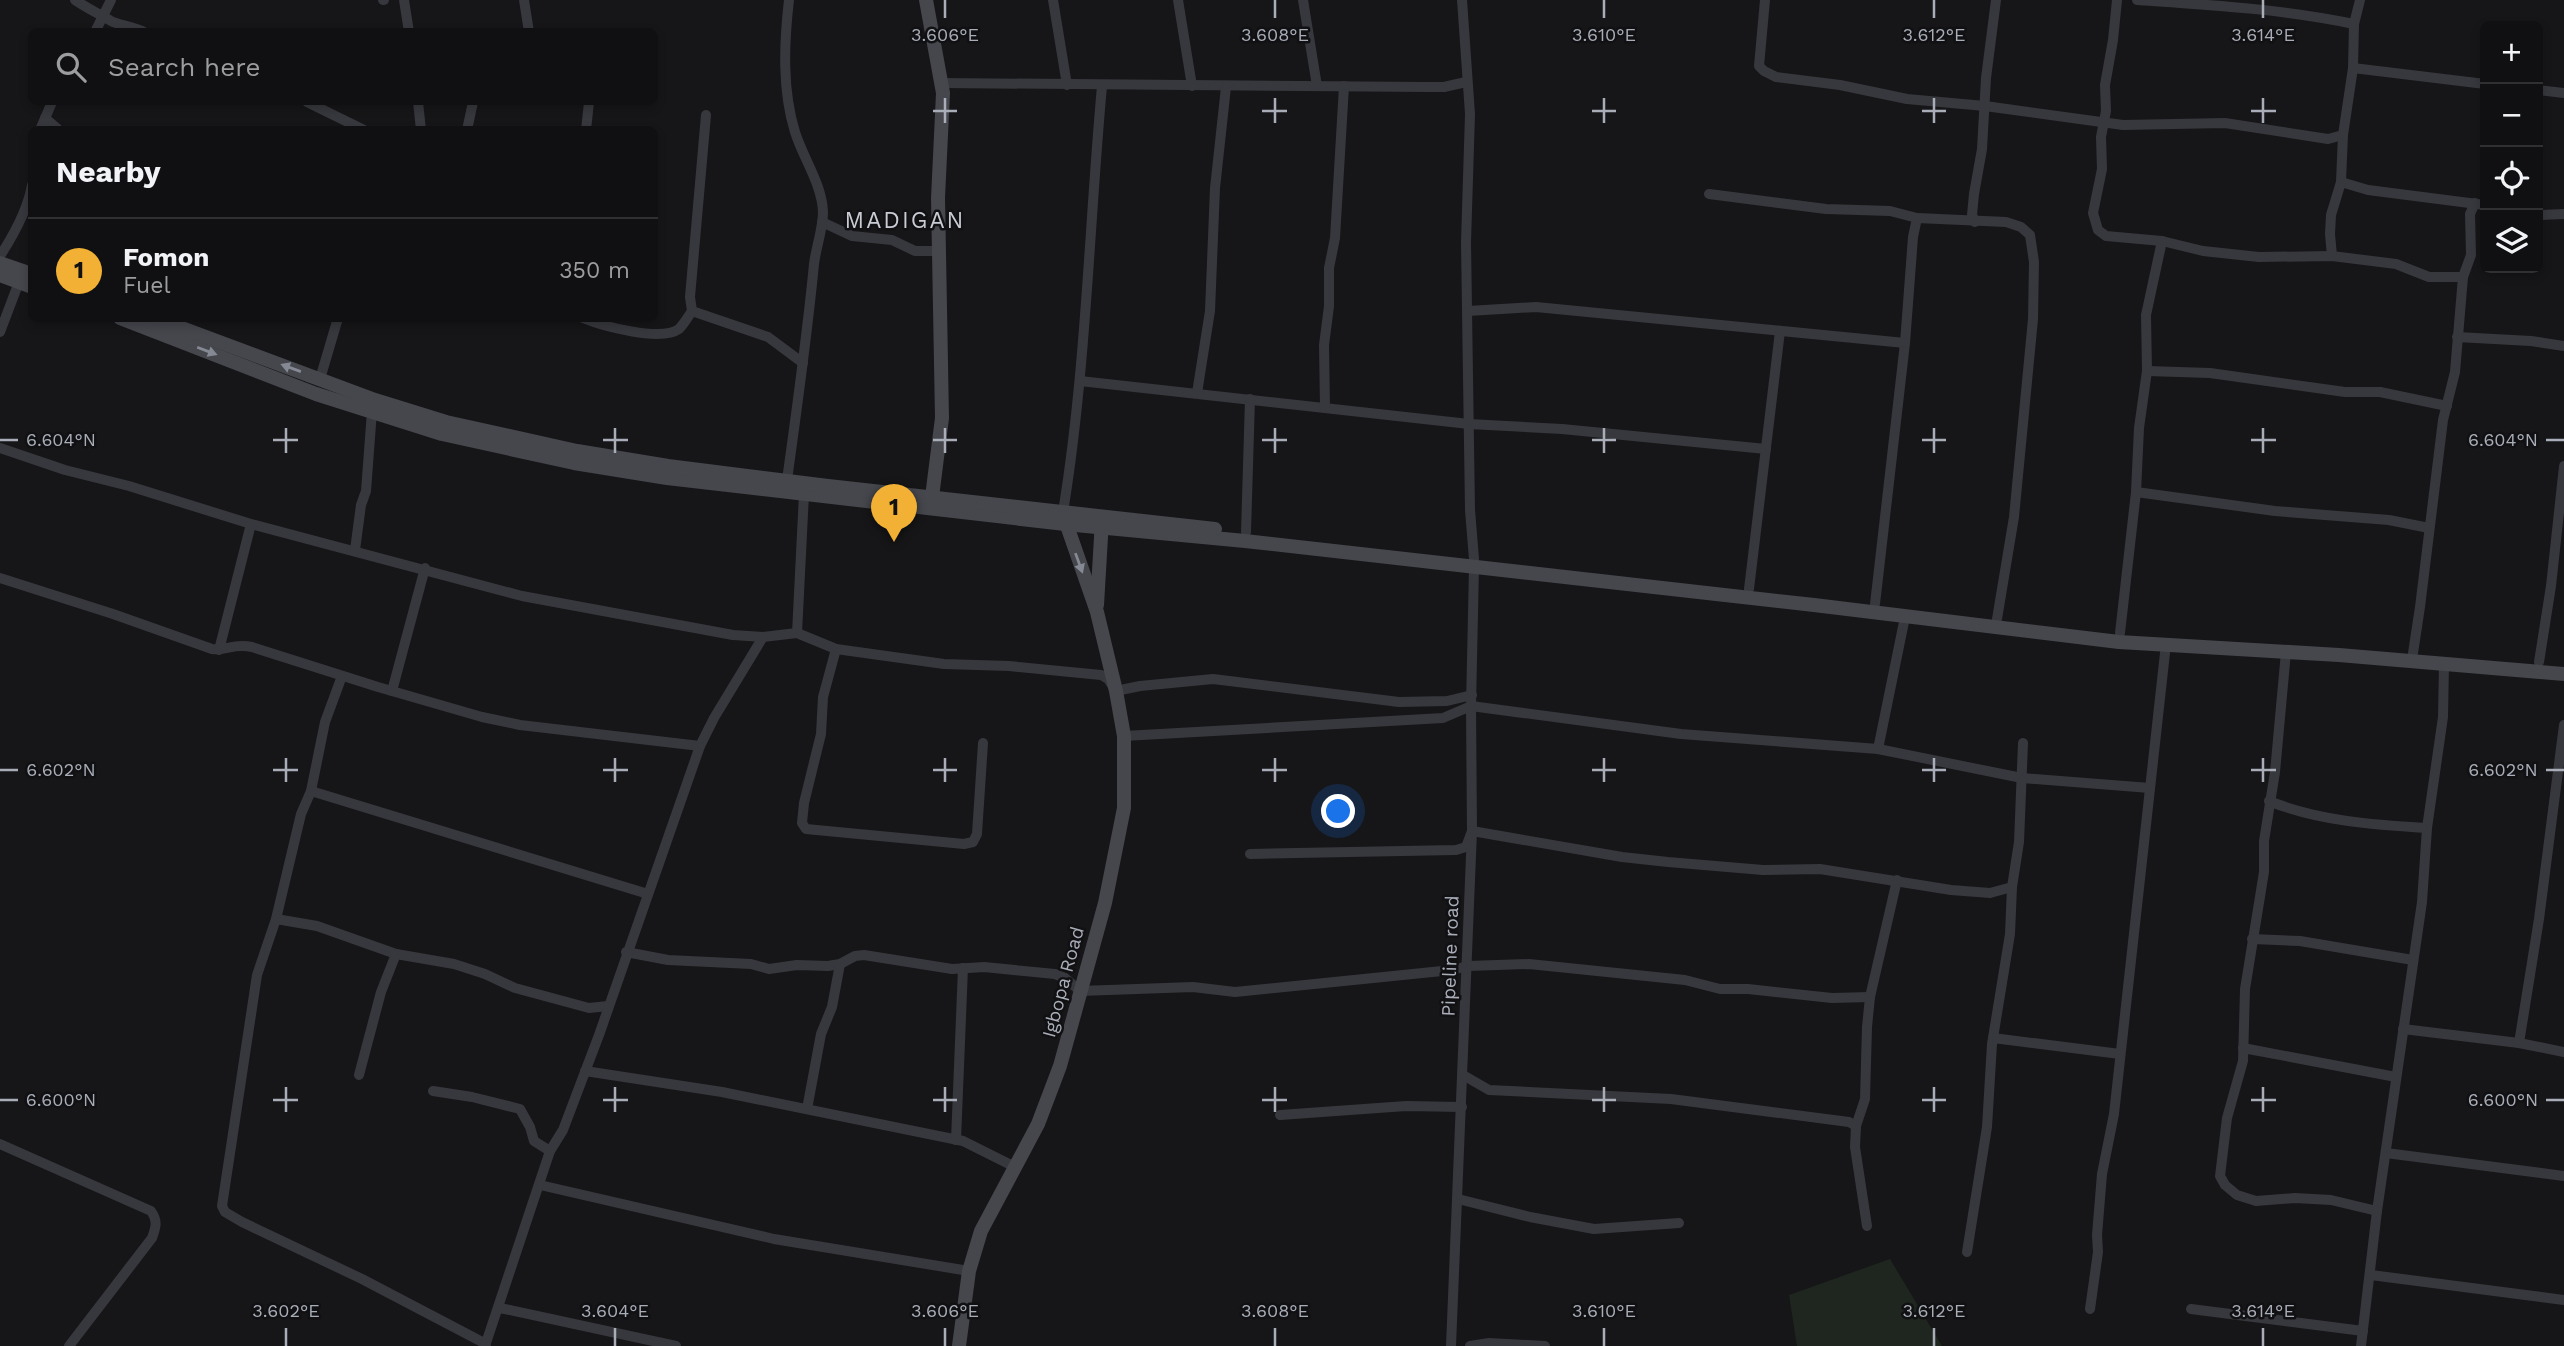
<!DOCTYPE html>
<meta charset="utf-8">
<style>
:root{--surface:#101012;--page:#19191b;--text:#f1f3f6;--muted:#9c9d9f;--line:#303032;--accent:#f2b134}
body{margin:0;font-family:"Work Sans",sans-serif;background:var(--page);color:var(--text)}
.controls{position:absolute;right:21px;top:21px;display:grid;overflow:hidden;border-radius:10px;box-shadow:0 4px 10px #0003}
.controls button{width:63px;height:63px;display:grid;place-items:center;padding:0;border:0;border-bottom:2px solid var(--line);background:var(--surface);color:var(--text);font:35px sans-serif}
.you{position:absolute;left:1339px;top:812px;width:24px;height:24px;margin:-18px;border:5px solid #fff;border-radius:50%;background:#1a73e8;box-shadow:0 0 0 10px #1a73e833}
.badge{display:grid;place-items:center;width:46px;height:46px;border-radius:50%;background:var(--accent);color:#111;font-size:23px;font-weight:700}
.pin{position:absolute;translate:-50% -58px;filter:drop-shadow(0 2px 4px #0008)}
.pin::after{content:'';position:absolute;top:37px;width:24px;height:21px;background:inherit;clip-path:polygon(0 0,100% 0,50% 100%)}
.list{margin:0;padding:0;list-style:none}
h2{display:flex;justify-content:space-between;align-items:center;height:91px;margin:0;padding:0 28px;font-size:30px}
h2 small{font-size:23px;font-weight:400;color:var(--muted)}
.list li{display:grid;grid-template-columns:46px 1fr auto;gap:21px;align-items:center;box-sizing:border-box;height:105px;padding:0 28px;border-top:2px solid var(--line)}
.list b{display:block;font-size:26px;white-space:nowrap}
.list p{margin:0;font-size:23px;white-space:nowrap;color:var(--muted)}
.list em{font-size:23px;font-style:normal;color:var(--muted)}
.icon{flex:none;width:38px;height:38px;fill:none;stroke:currentColor;stroke-width:2;stroke-linecap:round;stroke-linejoin:round}
.map{position:relative;flex:none;width:2564px;height:1346px;overflow:hidden}
.search{position:absolute;background:var(--surface);box-shadow:0 4px 10px #0003;left:28px;top:28px;width:630px;height:77px;display:flex;align-items:center;gap:18px;box-sizing:border-box;padding:0 24px;border-radius:10px;color:var(--muted);font-size:26px}
.panel{position:absolute;background:var(--surface);box-shadow:0 4px 10px #0003;left:28px;top:126px;width:630px;height:196px;border-radius:10px}
.map>svg:first-child{display:block}
.green{fill:#1e261f}
.lines{fill:none;stroke-linecap:round;stroke-linejoin:round}
.street{stroke:#37383d;stroke-width:10}
.secondary{stroke:#45474d;stroke-width:14}
.oneway{fill:#858993}
.ticks{fill:none;stroke:#a8adb8;stroke-width:2.5}
.labels{text-anchor:middle;dominant-baseline:central;stroke-width:5;stroke-linejoin:round;paint-order:stroke}
.street-label{font-size:19px;fill:#a8adb8;stroke:#111113}
.quarter-label{font-size:23px;letter-spacing:2px;fill:#c9ccd4;stroke:#111113}
.ticks-label{font-size:18px;text-anchor:middle;fill:#a8adb8;stroke:#111113;stroke-width:5;stroke-linejoin:round;paint-order:stroke}
</style>
<div class="map">
<svg width="2564" height="1346" viewBox="0 0 2564 1346">
<rect width="100%" height="100%" fill="#161618"/>
<!-- green -->
<polygon class="green" points="1890,1259 1942,1346 1797,1346 1789,1295"/>
<g class="lines">
<!-- street -->
<g class="street">
<path d="M75 0C87 8 99 14 111 21 118 25 135 27 144 32"/>
<polyline points="383,0 384,0"/>
<polyline points="404,0 409,32"/>
<polyline points="524,0 529,32"/>
<polyline points="1053,0 1067,85"/>
<polyline points="1178,0 1192,86"/>
<polyline points="1303,0 1317,86"/>
<polyline points="1462,0 1470,114 1466,242 1470,510 1474,559"/>
<polyline points="1765,0 1759,66 1764,71 1776,77 1840,85 1907,99 1985,106 2123,125 2225,123 2328,139 2343,135"/>
<polyline points="2117,0 2113,40 2105,85 2106,111 2101,137 2102,169 2093,213 2098,230 2106,236 2162,241 2203,251 2259,257 2332,256 2396,264 2429,277 2463,277"/>
<path d="M2137 0C2210 5 2283 9 2354 24"/>
<polyline points="95,32 111,0"/>
<polyline points="2353,68 2485,84"/>
<polyline points="942,83 1426,87 1444,87 1466,82"/>
<polyline points="2538,90 2564,93"/>
<polyline points="307,102 364,130"/>
<polyline points="418,102 421,130"/>
<polyline points="706,115 690,297 692,311 768,337 803,363"/>
<polyline points="45,118 59,130"/>
<polyline points="40,130 52,102"/>
<polyline points="467,130 473,102"/>
<polyline points="586,130 589,102"/>
<polyline points="2341,182 2368,190 2485,205"/>
<polyline points="1709,194 1826,209 1890,211 1917,218 1913,237 1905,343 1875,604"/>
<polyline points="2538,215 2564,214"/>
<polyline points="1917,218 2006,222 2021,227 2030,235 2034,262 2033,319 2014,517 1997,619"/>
<polyline points="822,222 852,236 892,240 915,251 938,251"/>
<polyline points="1975,222 1972,215 1974,194 1982,149 1986,78 1996,0"/>
<path d="M0 256C13 236 28 208 32 185"/>
<polyline points="2332,256 2330,234 2331,215 2341,182 2343,135 2353,68 2354,24 2360,0"/>
<polyline points="1468,311 1536,307 1905,343"/>
<path d="M583 318C602 326 661 342 679 329 684 324 688 317 692 311"/>
<polyline points="0,332 19,282"/>
<polyline points="2457,337 2531,341 2564,346"/>
<polyline points="2147,371 2210,373 2345,392 2380,392 2447,406"/>
<polyline points="320,379 338,318"/>
<polyline points="1080,381 1469,424 1562,429 1766,449"/>
<polyline points="1197,393 1210,311 1215,188 1226,87"/>
<polyline points="1325,408 1324,345 1329,306 1329,268 1335,238 1344,86"/>
<polyline points="0,448 65,470 129,486 251,524 522,596 733,635 763,637 797,633 836,649 944,664 1009,666 1101,675 1108,679 1116,691 1140,686 1213,679 1399,702 1447,701 1472,695"/>
<path d="M787 480C797 408 807 337 814 264 816 247 823 229 823 212 822 184 803 158 795 132 782 90 784 43 789 0"/>
<polyline points="2136,492 2275,511 2389,520 2429,528"/>
<path d="M1063 512C1086 371 1089 228 1102 86"/>
<polyline points="1246,532 1250,399"/>
<polyline points="355,550 361,505 366,491 372,411"/>
<path d="M0 578 113 614 212 649C228 651 232 643 252 647L378 687 482 717 520 725 700 746"/>
<polyline points="1749,589 1780,331"/>
<polyline points="797,633 804,494"/>
<polyline points="2120,633 2136,492 2139,428 2147,371 2146,315 2162,241"/>
<polyline points="836,649 823,697 821,734 804,803 802,823 806,829 964,844 973,842 977,834 983,743"/>
<polyline points="219,650 251,524"/>
<polyline points="2286,652 2275,772 2264,841 2264,872 2245,989 2243,1061 2227,1118 2220,1176 2225,1185 2237,1195 2256,1201 2295,1198 2331,1200 2377,1211"/>
<polyline points="2413,653 2420,607 2443,420 2455,372 2463,277 2471,255 2470,214 2475,203"/>
<polyline points="2539,662 2551,586 2564,466"/>
<polyline points="342,676 325,722 311,791 301,814 276,919 257,975 222,1206 225,1212 242,1222 362,1279 486,1344"/>
<polyline points="392,691 425,568"/>
<polyline points="1124,736 1443,718 1471,706 1681,734 1878,749 2022,778 2150,788"/>
<polyline points="1878,749 1905,617"/>
<polyline points="311,791 648,894"/>
<path d="M2269 801C2318 821 2375 825 2427 828"/>
<polyline points="1250,854 1456,850 1466,847 1472,831 1622,857 1668,862 1763,870 1820,869 1951,890 1990,893 2012,887"/>
<polyline points="276,919 317,926 396,954 454,964 485,974 515,988 589,1008 608,1006"/>
<polyline points="2252,939 2300,941 2413,960"/>
<polyline points="626,952 668,960 751,964 769,969 797,965 828,966 840,964 855,956 864,955 952,969 984,967 1055,974 1065,978 1080,991 1193,987 1235,992 1452,970 1468,966 1529,964 1685,980 1720,989 1748,989 1832,998 1870,997"/>
<polyline points="2403,1029 2519,1043 2564,1052"/>
<polyline points="1993,1038 2120,1054"/>
<polyline points="2519,1043 2539,919 2564,725"/>
<polyline points="2243,1048 2396,1077"/>
<polyline points="585,1071 722,1092 963,1141 1015,1167"/>
<polyline points="359,1075 381,992 396,954"/>
<polyline points="1463,1075 1489,1090 1671,1099 1849,1122 1856,1126"/>
<polyline points="433,1091 472,1097 520,1109 530,1127 534,1141 550,1151"/>
<polyline points="807,1109 821,1034 832,1007 840,964"/>
<polyline points="1280,1115 1406,1106 1462,1107"/>
<polyline points="956,1140 963,968"/>
<path d="M0 1144 151 1211C158 1221 156 1227 152 1238L69 1346"/>
<polyline points="2386,1153 2564,1176"/>
<polyline points="540,1185 774,1239 969,1271"/>
<polyline points="1458,1199 1530,1217 1594,1229 1679,1223"/>
<polyline points="1867,1226 1855,1147 1856,1126 1865,1099 1867,1027 1870,997 1897,880"/>
<polyline points="1967,1252 1987,1127 1992,1044 2010,934 2012,887 2019,842 2023,743"/>
<polyline points="2371,1275 2564,1300"/>
<polyline points="500,1308 676,1346"/>
<polyline points="2090,1309 2098,1252 2097,1235 2102,1174 2114,1114 2166,644"/>
<polyline points="2191,1309 2363,1331"/>
<polyline points="485,1346 550,1151 563,1130 599,1035 700,746 714,718 763,637"/>
<polyline points="1451,1346 1472,831 1471,706 1474,567"/>
<polyline points="1470,1346 1489,1343 1545,1346"/>
<polyline points="2361,1346 2377,1211 2422,902 2427,828 2443,717 2444,664"/>
</g>
<!-- secondary -->
<g class="secondary">
<polyline points="926,0 943,93 938,198 942,418 932,497"/>
<polyline points="0,263 32,274"/>
<polyline points="0,275 32,287"/>
<polyline points="120,318 316,394 442,434 574,463 667,478 1065,524 1245,541 1814,605 2119,642 2339,655 2564,674"/>
<polyline points="155,318 375,400 446,422 577,451 668,466 828,486 1215,529"/>
<polyline points="1097,605 1102,520"/>
<polyline points="959,1346 969,1271 981,1231 1038,1124 1060,1066 1105,903 1124,808 1124,736 1116,691 1097,612 1064,517"/>
</g>
</g>
<!-- one-way arrows -->
<defs><path id="oneway-solid" d="M-6-.8H1V-3.2L6.5 0L1 3.2V.8H-6Z" transform="scale(1.75)"/></defs>
<g class="oneway">
<use href="#oneway-solid" transform="translate(207 351) rotate(21)"/>
<use href="#oneway-solid" transform="translate(291 368) rotate(-160)"/>
<use href="#oneway-solid" transform="translate(1079 563) rotate(70)"/>
</g>
<!-- ticks -->
<path class="ticks" d="M945 0V18M1275 0V18M1604 0V18M1934 0V18M2263 0V18M945 98V123M1275 98V123M1604 98V123M1934 98V123M2263 98V123M933 111H957M1262 111H1287M1592 111H1616M1922 111H1946M2251 111H2276M286 428V453M615 428V453M945 428V453M1275 428V453M1604 428V453M1934 428V453M2263 428V453M0 440H18M273 440H298M603 440H628M933 440H957M1262 440H1287M1592 440H1616M1922 440H1946M2251 440H2276M2546 440H2564M286 758V782M615 758V782M945 758V782M1275 758V782M1604 758V782M1934 758V782M2263 758V782M0 770H18M273 770H298M603 770H628M933 770H957M1262 770H1287M1592 770H1616M1922 770H1946M2251 770H2276M2546 770H2564M286 1087V1112M615 1087V1112M945 1087V1112M1275 1087V1112M1604 1087V1112M1934 1087V1112M2263 1087V1112M0 1100H18M273 1100H298M603 1100H628M933 1100H957M1262 1100H1287M1592 1100H1616M1922 1100H1946M2251 1100H2276M2546 1100H2564M286 1328V1346M615 1328V1346M945 1328V1346M1275 1328V1346M1604 1328V1346M1934 1328V1346M2263 1328V1346"/>
<g class="labels">
<!-- street labels -->
<g class="street-label">
<text transform="translate(1450 956) rotate(-88)">Pipeline road</text>
<text transform="translate(1063 982) rotate(-75)">Igbopa Road</text>
</g>
<!-- quarter labels -->
<g class="quarter-label">
<text x="905" y="220">MADIGAN</text>
</g>
</g>
<g class="ticks-label">
<text x="945" y="41">3.606°E</text>
<text x="1275" y="41">3.608°E</text>
<text x="1604" y="41">3.610°E</text>
<text x="1934" y="41">3.612°E</text>
<text x="2263" y="41">3.614°E</text>
<text x="61" y="446">6.604°N</text>
<text x="2503" y="446">6.604°N</text>
<text x="61" y="776">6.602°N</text>
<text x="2503" y="776">6.602°N</text>
<text x="61" y="1106">6.600°N</text>
<text x="2503" y="1106">6.600°N</text>
<text x="286" y="1317">3.602°E</text>
<text x="615" y="1317">3.604°E</text>
<text x="945" y="1317">3.606°E</text>
<text x="1275" y="1317">3.608°E</text>
<text x="1604" y="1317">3.610°E</text>
<text x="1934" y="1317">3.612°E</text>
<text x="2263" y="1317">3.614°E</text>
</g>
</svg>
<div class="controls">
<button>+</button>
<button>−</button>
<button><svg class="icon" aria-label="locate" viewBox="0 0 24 24"><circle cx="12" cy="12" r="6"/><path d="M12 2v4M12 18v4M2 12h4M18 12h4"/></svg></button>
<button><svg class="icon" aria-label="layers" viewBox="0 0 24 24"><path d="M12 4l9 5-9 5-9-5zM3 14l9 5 9-5"/></svg></button>
</div>
<div class="you"></div>
<div class="pin badge" style="left:894px;top:542px">1</div>
<div class="search"><svg class="icon" aria-label="search" viewBox="0 0 24 24"><circle cx="10" cy="10" r="6"/><path d="M15 15l6 6"/></svg>Search here</div>
<section class="panel">
<h2>Nearby<small></small></h2>
<ul class="list">
<li><span class="badge">1</span><div><b>Fomon</b><p>Fuel</p></div><em>350 m</em></li>
</ul>
</section>
</div>
